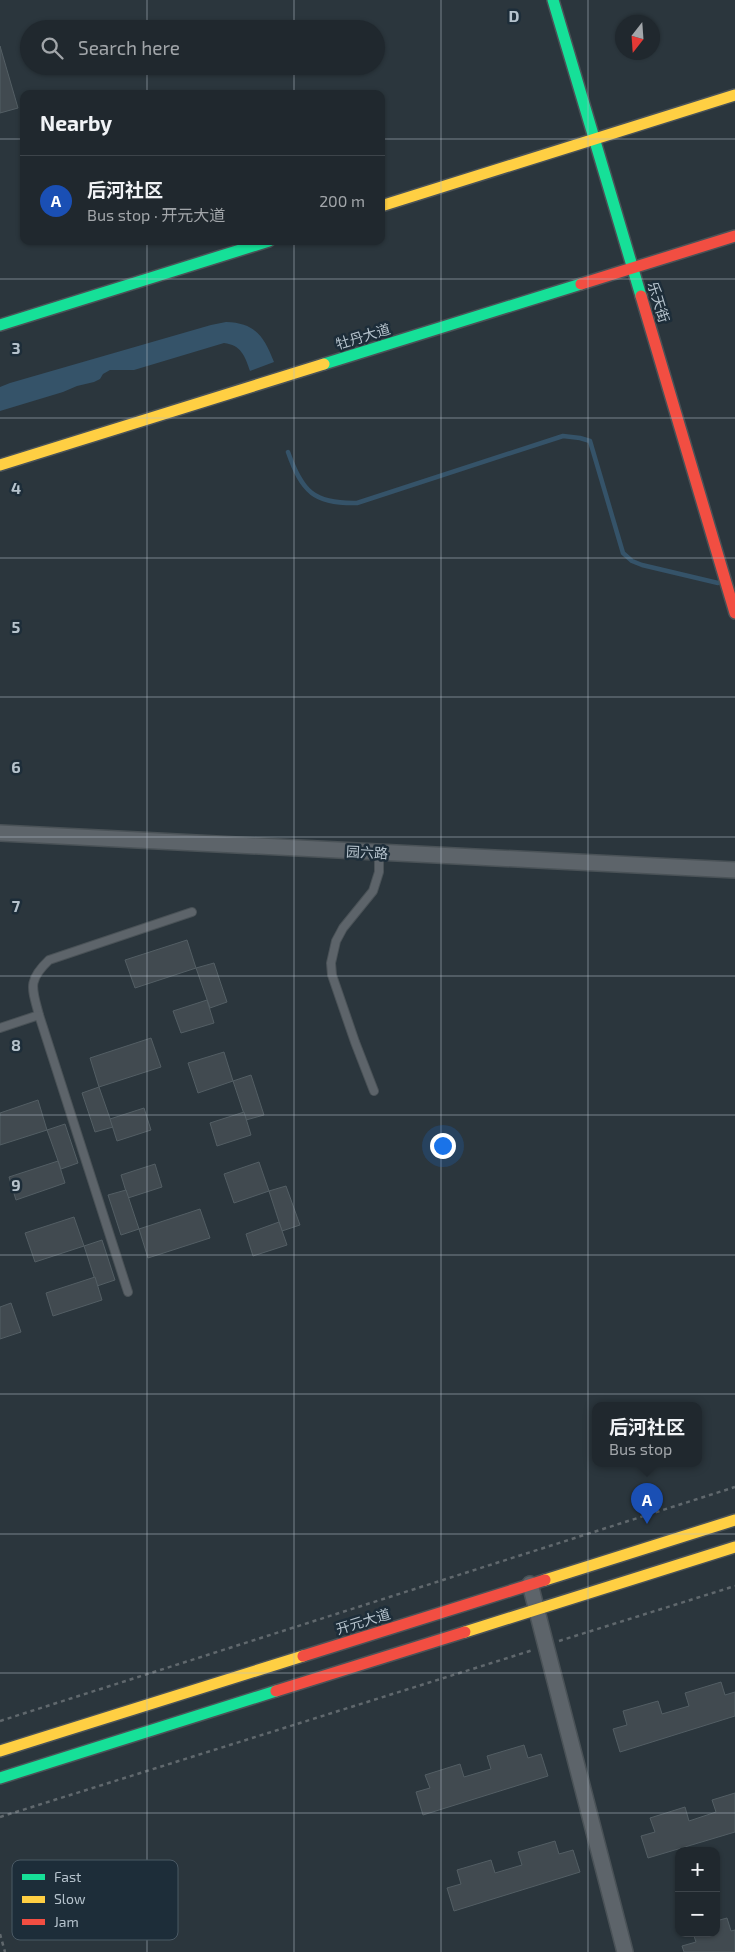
<!DOCTYPE html>
<meta charset="utf-8">
<style>
:root{--surface:#20282e;--page:#2d343a;--text:#f1f3f6;--muted:#a2a6aa;--line:#3d444a;--accent:#8c9099}
body{margin:0;font-family:"Exo 2","Noto Sans SC",sans-serif;background:var(--page);color:var(--text)}
.controls{position:absolute;right:15px;bottom:15px;display:grid;overflow:hidden;border-radius:10px;box-shadow:0 1px 4px #0004}
.controls button{width:45px;height:45px;display:grid;place-items:center;padding:0;border:0;border-bottom:1px solid var(--line);background:var(--surface);color:var(--text);font:25px sans-serif}
.compass{position:absolute;left:615px;top:15px;width:45px;height:45px;border-radius:50%;background:var(--surface);box-shadow:0 1px 4px #0004;rotate:197deg}
.you{position:absolute;left:442px;top:1145px;width:18px;height:18px;margin:-12px;border:4px solid #fff;border-radius:50%;background:#1a73e8;box-shadow:0 0 0 8px #1a73e833}
.badge{display:grid;place-items:center;width:32px;height:32px;border-radius:50%;background:var(--accent);color:#fff;font-size:16px;font-weight:700}
.pin{position:absolute;translate:-50% -41px;filter:drop-shadow(0 1px 2px #0008)}
.pin::after{content:'';position:absolute;top:26px;width:18px;height:15px;background:inherit;clip-path:polygon(0 0,100% 0,50% 100%)}
.popup{position:absolute;left:592px;top:1402px;width:110px;height:65px;box-sizing:border-box;display:grid;place-content:center;border-radius:10px;background:var(--surface);filter:drop-shadow(0 1px 4px #0005);font-size:16px;white-space:nowrap;color:var(--muted)}
.popup b{font-size:19px;color:var(--text)}
.popup::after{content:'';position:absolute;left:50%;top:100%;margin-left:-10px;border:10px solid transparent;border-top-color:var(--surface)}
.list{margin:0;padding:0;list-style:none}
h2{display:flex;justify-content:space-between;align-items:center;height:65px;margin:0;padding:0 20px;font-size:21px}
h2 small{font-size:16px;font-weight:400;color:var(--muted)}
.list li{display:grid;grid-template-columns:32px 1fr auto;gap:15px;align-items:center;box-sizing:border-box;height:90px;padding:0 20px;border-top:1px solid var(--line)}
.list b{display:block;font-size:19px;white-space:nowrap}
.list p{margin:0;font-size:16px;white-space:nowrap;color:var(--muted)}
.list em{font-size:16px;font-style:normal;color:var(--muted)}
.icon{flex:none;width:28px;height:28px;fill:none;stroke:currentColor;stroke-width:2;stroke-linecap:round;stroke-linejoin:round}
.map{position:relative;flex:none;width:735px;height:1952px;overflow:hidden}
.search{position:absolute;background:var(--surface);box-shadow:0 1px 4px #0004;left:20px;top:20px;width:365px;height:55px;display:flex;align-items:center;gap:12px;box-sizing:border-box;padding:0 18px;border-radius:28px;color:var(--muted);font-size:19px}
.panel{position:absolute;background:var(--surface);box-shadow:0 1px 4px #0004;left:20px;top:90px;width:365px;height:155px;border-radius:10px}
.map>svg:first-child{display:block}
.water{fill:#355369}
.lines{fill:none;stroke-linecap:round;stroke-linejoin:round}
.stream{stroke:#355369;stroke-width:4.5}
.building{fill:#414a50;stroke:#535e64}
.lane-casing{stroke:#4a5257;stroke-width:10}
.street-casing{stroke:#4a5257;stroke-width:18}
.fast-casing{stroke:#4a5257;stroke-width:14}
.slow-casing{stroke:#4a5257;stroke-width:14}
.jam-casing{stroke:#4a5257;stroke-width:14}
.path{stroke:#60686d;stroke-width:2.5;stroke-dasharray:4 4;stroke-linecap:butt}
.lane{stroke:#5d646a;stroke-width:8}
.street{stroke:#5d646a;stroke-width:15}
.fast{stroke:#16e098;stroke-width:11}
.slow{stroke:#ffcf43;stroke-width:11}
.jam{stroke:#f24e42;stroke-width:11}
.grid{fill:none;stroke:#b6c3cd;stroke-width:1;stroke-opacity:0.55}
.labels{text-anchor:middle;dominant-baseline:central;stroke-width:5;stroke-linejoin:round;paint-order:stroke}
.street-label{font-size:14px;fill:#b6c3cd;stroke:#1d2d39}
.key{fill:#1d2d39;stroke:#4b5a65;stroke-width:1}
.key-label{font-size:14px;fill:#b6c3cd}
.grid-label{font-size:16px;text-anchor:middle;font-weight:bold;fill:#b6c3cd;stroke:#1d2d39;stroke-width:5;stroke-linejoin:round;paint-order:stroke}
</style>
<div class="map">
<svg width="735" height="1952" viewBox="0 0 735 1952">
<rect width="100%" height="100%" fill="#2b363d"/>
<!-- water -->
<path class="water" d="M226 322C256 323 264 337 274 362L250 371C245 356 241 345 224 343L134 370H110L103 374 100 379 94 382 77 386 63 392 0 411V387L10 383 211 325Z"/>
<g class="lines">
<!-- stream -->
<path class="stream" d="M288 452C302 492 314 504 357 503L563 436 580 438 590 441 623 553 632 561 642 565 718 583"/>
</g>
<!-- building -->
<g class="building">
<polygon points="0,46 18,108 0,113"/>
<polygon points="187,940 196,968 135,988 125,960"/>
<polygon points="214,963 227,1002 210,1008 196,968"/>
<polygon points="207,1000 214,1023 181,1033 173,1011"/>
<polygon points="151,1038 161,1067 99,1087 90,1058"/>
<polygon points="224,1052 233,1081 198,1093 188,1063"/>
<polygon points="251,1075 264,1115 246,1120 233,1081"/>
<polygon points="99,1087 113,1127 95,1132 82,1093"/>
<polygon points="38,1100 47,1130 0,1145 0,1113"/>
<polygon points="144,1108 151,1130 117,1141 110,1119"/>
<polygon points="244,1112 251,1135 217,1146 210,1123"/>
<polygon points="65,1124 78,1163 61,1169 47,1130"/>
<polygon points="58,1161 65,1183 16,1200 9,1177"/>
<polygon points="259,1162 269,1191 234,1203 224,1174"/>
<polygon points="155,1164 162,1187 128,1198 121,1175"/>
<polygon points="286,1186 300,1225 282,1231 269,1191"/>
<polygon points="126,1190 139,1229 121,1235 108,1195"/>
<polygon points="200,1209 210,1238 148,1258 139,1229"/>
<polygon points="74,1217 84,1246 35,1262 25,1233"/>
<polygon points="279,1222 287,1245 253,1256 246,1234"/>
<polygon points="102,1240 115,1280 97,1286 84,1246"/>
<polygon points="95,1277 102,1300 53,1316 46,1293"/>
<polygon points="11,1303 21,1332 0,1339 0,1307"/>
<polygon points="721,1682 725,1695 735,1692 735,1716 620,1752 613,1729 627,1725 623,1711 658,1701 662,1714 689,1706 685,1693"/>
<polygon points="524,1745 528,1758 541,1754 548,1776 423,1815 416,1792 430,1788 425,1775 460,1764 464,1777 491,1769 487,1756"/>
<polygon points="735,1793 735,1832 648,1858 641,1836 655,1832 650,1818 685,1807 689,1821 716,1812 712,1800"/>
<polygon points="555,1841 559,1854 573,1850 580,1872 454,1911 447,1888 461,1884 457,1870 491,1860 495,1873 522,1865 518,1852"/>
<polygon points="727,1918 731,1931 735,1930 735,1952 684,1952 682,1946 696,1942 693,1933 716,1933 716,1921"/>
</g>
<g class="lines">
<defs>
<g id="lane">
<path d="M39 1015C32 988 27 981 49 960L192 912"/>
<polyline points="0,1028 39,1015 128,1292"/>
<polyline points="374,1091 355,1042 332,975 331,963 336,941 343,928 373,891 379,872 379,853"/>
</g>
<g id="street">
<polyline points="0,833 735,870"/>
<polyline points="530,1584 625,1952"/>
</g>
<g id="fast">
<polyline points="553,0 641,296"/>
<polyline points="0,325 269,241"/>
<polyline points="324,364 581,284"/>
<polyline points="0,1778 276,1691"/>
</g>
<g id="slow">
<polyline points="381,206 735,95"/>
<polyline points="0,465 324,364"/>
<polyline points="545,1580 735,1520"/>
<polyline points="465,1632 735,1547"/>
<polyline points="0,1751 303,1656"/>
</g>
<g id="jam">
<polyline points="581,284 735,236"/>
<polyline points="641,296 735,613"/>
<polyline points="303,1656 545,1580"/>
<polyline points="276,1691 465,1632"/>
</g>
</defs>
<!-- lane casing -->
<use href="#lane" class="lane-casing"/>
<!-- street casing -->
<use href="#street" class="street-casing"/>
<!-- fast casing -->
<use href="#fast" class="fast-casing"/>
<!-- slow casing -->
<use href="#slow" class="slow-casing"/>
<!-- jam casing -->
<use href="#jam" class="jam-casing"/>
<!-- path -->
<g class="path">
<polyline points="559,1641 735,1586"/>
<polyline points="0,1721 735,1487"/>
<polyline points="0,1817 533,1650"/>
<polyline points="0,1934 5,1952"/>
</g>
<!-- lane -->
<use href="#lane" class="lane"/>
<!-- street -->
<use href="#street" class="street"/>
<!-- fast -->
<use href="#fast" class="fast"/>
<!-- slow -->
<use href="#slow" class="slow"/>
<!-- jam -->
<use href="#jam" class="jam"/>
</g>
<!-- grid -->
<path class="grid" d="M147 0V29M294 0V29M441 0V1952M588 0V1952M147 66V94M294 66V94M0 139H24M381 139H735M147 241V1952M294 241V1952M0 279H735M0 418H735M0 558H735M0 697H735M0 837H735M0 976H735M0 1115H735M0 1255H735M0 1394H735M0 1534H735M0 1673H735M0 1813H735"/>
<g class="labels">
<!-- street labels -->
<g class="street-label">
<text transform="translate(659 302) rotate(73)">乐天街</text>
<text transform="translate(363 336) rotate(-17)">牡丹大道</text>
<text transform="translate(367 852) rotate(3)">园六路</text>
<text transform="translate(363 1621) rotate(-17)">开元大道</text>
</g>
</g>
<!-- legend -->
<rect x="12" y="1860" width="166" height="80" rx="8" class="key"/>
<rect x="22" y="1874" width="23" height="6" fill="#16e098"/>
<rect x="22" y="1896" width="23" height="7" fill="#ffcf43"/>
<rect x="22" y="1919" width="23" height="6" fill="#f24e42"/>
<g class="key-label">
<text x="54" y="1882">Fast</text>
<text x="54" y="1904">Slow</text>
<text x="54" y="1927">Jam</text>
</g>
<g class="grid-label">
<text x="514" y="22">D</text>
<text x="16" y="354">3</text>
<text x="16" y="494">4</text>
<text x="16" y="633">5</text>
<text x="16" y="773">6</text>
<text x="16" y="912">7</text>
<text x="16" y="1051">8</text>
<text x="16" y="1191">9</text>
</g>
</svg>
<div class="controls">
<button>+</button>
<button>−</button>
</div>
<svg class="compass" viewBox="-18 -18 36 36"><path d="M0-13l5 13h-10z" fill="#e53935"/><path d="M0 13l5-13h-10z" fill="#a2a6aa"/></svg>
<div class="you"></div>
<div class="pin badge" style="left:647px;top:1524px;background:#1a4fb4">A</div>
<div class="popup"><b>后河社区</b>Bus stop</div>
<div class="search"><svg class="icon" aria-label="search" viewBox="0 0 24 24"><circle cx="10" cy="10" r="6"/><path d="M15 15l6 6"/></svg>Search here</div>
<section class="panel">
<h2>Nearby<small></small></h2>
<ul class="list">
<li><span class="badge" style="background:#1a4fb4">A</span><div><b>后河社区</b><p>Bus stop · 开元大道</p></div><em>200 m</em></li>
</ul>
</section>
</div>
